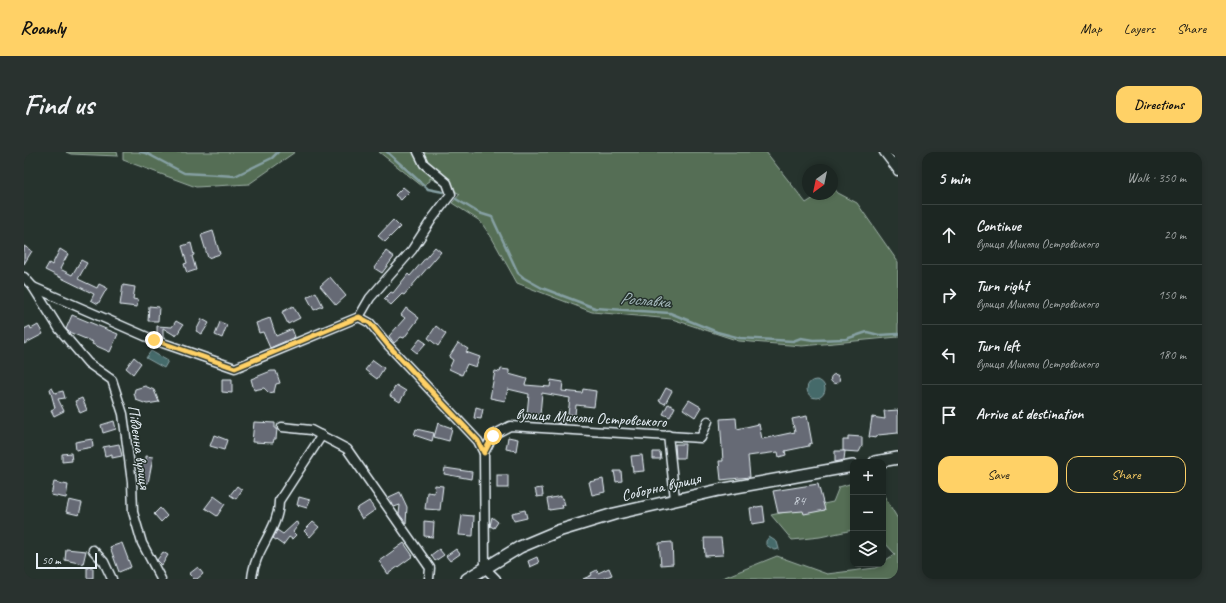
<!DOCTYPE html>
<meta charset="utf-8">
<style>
:root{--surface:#1c2622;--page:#29322f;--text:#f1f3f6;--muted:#a0a5a5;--line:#3a4340;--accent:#ffd166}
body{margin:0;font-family:Caveat,sans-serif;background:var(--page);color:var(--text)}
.controls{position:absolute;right:12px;bottom:12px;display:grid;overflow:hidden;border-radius:8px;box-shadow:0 2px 6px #0003}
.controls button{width:36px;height:36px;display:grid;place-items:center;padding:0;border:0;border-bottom:1px solid var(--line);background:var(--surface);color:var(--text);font:20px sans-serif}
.compass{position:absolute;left:778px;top:12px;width:36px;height:36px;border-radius:50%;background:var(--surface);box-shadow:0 2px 6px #0003;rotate:213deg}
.scale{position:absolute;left:12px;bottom:10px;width:61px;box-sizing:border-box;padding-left:4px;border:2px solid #e8f1f8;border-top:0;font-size:11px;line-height:14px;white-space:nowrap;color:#e8f1f8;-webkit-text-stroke:3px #26332d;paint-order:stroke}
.stop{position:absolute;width:12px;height:12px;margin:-9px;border:3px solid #ffd166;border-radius:50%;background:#fff}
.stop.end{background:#ffd166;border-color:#fff;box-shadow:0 1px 4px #0008}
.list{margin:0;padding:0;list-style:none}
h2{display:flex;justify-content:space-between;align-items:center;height:52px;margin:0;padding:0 16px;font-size:17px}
h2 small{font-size:13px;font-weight:400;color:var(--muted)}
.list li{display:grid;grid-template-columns:26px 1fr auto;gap:12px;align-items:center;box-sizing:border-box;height:60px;padding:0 16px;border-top:1px solid var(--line)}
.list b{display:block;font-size:15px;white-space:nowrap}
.list p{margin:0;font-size:13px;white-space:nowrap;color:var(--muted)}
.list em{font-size:13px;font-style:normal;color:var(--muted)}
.actions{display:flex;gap:8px;padding:12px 16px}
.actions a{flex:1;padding:9px 0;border:1px solid var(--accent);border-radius:12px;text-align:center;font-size:14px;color:var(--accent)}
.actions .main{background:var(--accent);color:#111}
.icon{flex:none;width:22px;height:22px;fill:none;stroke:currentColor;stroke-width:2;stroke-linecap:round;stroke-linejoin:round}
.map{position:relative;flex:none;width:874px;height:427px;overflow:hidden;border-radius:12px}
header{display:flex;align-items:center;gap:24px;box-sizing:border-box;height:56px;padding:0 20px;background:var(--accent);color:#111}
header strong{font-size:19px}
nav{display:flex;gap:22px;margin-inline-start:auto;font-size:14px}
.intro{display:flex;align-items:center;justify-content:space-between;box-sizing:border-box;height:96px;padding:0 24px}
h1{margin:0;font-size:28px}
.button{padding:10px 18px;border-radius:12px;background:var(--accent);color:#111;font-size:14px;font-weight:700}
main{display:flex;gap:24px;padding:0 24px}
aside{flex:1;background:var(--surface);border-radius:12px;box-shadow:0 2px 6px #0003}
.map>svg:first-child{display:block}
.green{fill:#546e55;stroke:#9eb0a6}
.water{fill:#456a6a;stroke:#86a0a3}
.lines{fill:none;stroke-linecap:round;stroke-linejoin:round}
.stream{stroke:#86a0a3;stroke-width:2.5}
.building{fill:#666a74;stroke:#e8f1f8}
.street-casing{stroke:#e8f1f8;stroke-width:11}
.secondary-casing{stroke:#e8f1f8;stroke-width:14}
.street{stroke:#26332d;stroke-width:8}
.secondary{stroke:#26332d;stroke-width:11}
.route{stroke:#ffd166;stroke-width:5}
.labels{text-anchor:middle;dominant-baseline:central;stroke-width:3;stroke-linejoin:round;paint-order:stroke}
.number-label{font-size:14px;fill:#c8cfd7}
.street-label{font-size:16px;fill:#e8f1f8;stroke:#26332d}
.water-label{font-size:17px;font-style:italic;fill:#a7bbbf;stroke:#26332d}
</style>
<header>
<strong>Roamly</strong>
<nav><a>Map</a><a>Layers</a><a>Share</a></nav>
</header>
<div class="intro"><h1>Find us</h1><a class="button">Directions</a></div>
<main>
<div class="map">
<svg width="874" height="427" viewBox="0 0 874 427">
<rect width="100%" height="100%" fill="#26332d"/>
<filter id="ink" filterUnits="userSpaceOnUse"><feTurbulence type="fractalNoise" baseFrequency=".025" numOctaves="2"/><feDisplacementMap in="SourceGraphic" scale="8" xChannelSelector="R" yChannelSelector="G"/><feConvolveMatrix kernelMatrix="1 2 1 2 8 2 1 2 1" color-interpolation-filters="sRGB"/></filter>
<g filter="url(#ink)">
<!-- green -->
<g class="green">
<polygon points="42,0 93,0 94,4 47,2"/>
<polygon points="99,0 271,0 225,32 172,35 99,8"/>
<polygon points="355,0 742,0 782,51 796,42 808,42 808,34 814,41 833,51 874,110 874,185 778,194 715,189 648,167 568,160 493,131 468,86 456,69 428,51 436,42 406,26 406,29 398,34"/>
<polygon points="829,331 829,378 796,385 768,388 747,363 809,350 815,335"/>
<polygon points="859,342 874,367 874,427 696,427 753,404 803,422 851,416 859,412 859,410 871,402 859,389"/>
</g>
<!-- water -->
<g class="water">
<polygon points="127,199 144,209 140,216 122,206"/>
<circle cx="792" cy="237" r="9"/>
<polygon points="745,385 753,390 755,397 750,398 742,393 742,389"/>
</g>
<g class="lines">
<!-- stream -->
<g class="stream">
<polyline points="116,0 122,1 160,21 211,24 248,6 254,0"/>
<polyline points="363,0 404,37 419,40"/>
<polyline points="432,47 455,61 468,65 494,121 500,126 518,136 571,156 646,161 693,180 716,186 769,189 777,186 789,188 822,187 843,180 855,183 874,182"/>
</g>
</g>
<!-- building -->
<g class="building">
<polygon points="379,35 385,40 377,48 371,43"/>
<polygon points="369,68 376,75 361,90 354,84"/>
<polygon points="189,79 196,102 184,106 177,83"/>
<polygon points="167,91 170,103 168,104 172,118 163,121 160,112 163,111 158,94"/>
<polygon points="0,94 8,99 0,112"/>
<polygon points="411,95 417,100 380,143 378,142 367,153 360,147 367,140 369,141 384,122 386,124"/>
<polygon points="36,97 44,102 36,117 48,123 57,108 63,111 54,127 73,136 75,132 83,136 74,152 67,148 70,142 21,118 25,111 28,113"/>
<polygon points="362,99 370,105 358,121 350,116"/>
<polygon points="306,125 322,144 312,153 296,134"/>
<polygon points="99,133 111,135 109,147 114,148 113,155 96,153"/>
<polygon points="292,140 299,154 290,158 283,145"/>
<polygon points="125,154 135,155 134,169 124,169"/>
<polygon points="269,154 276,166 264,172 258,160"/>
<polygon points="382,156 395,166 380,186 377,185 370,191 365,184 381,166 377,163"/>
<polygon points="48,163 94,182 86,200 68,192 69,190 45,180 42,177"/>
<polygon points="246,166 252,184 268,177 271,185 246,196 239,180 235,181 232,171"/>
<polygon points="178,167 185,171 178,182 172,179"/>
<polygon points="152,169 159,173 152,184 139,176 139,185 133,183 133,174 148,175"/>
<polygon points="196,170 203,173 198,186 191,183"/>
<polygon points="14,173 19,182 0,192 0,177 6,174 7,177"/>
<polygon points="412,174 422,182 414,194 404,186"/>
<polygon points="396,187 402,191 393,201 388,197"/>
<polygon points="434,191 444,197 442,200 456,205 452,215 443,212 438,223 425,217 429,208 425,205"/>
<polygon points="110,205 117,211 109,222 102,216"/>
<polygon points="349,208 360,216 353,227 341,218"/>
<polygon points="477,217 485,218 485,222 503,227 501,233 526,235 527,228 539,230 538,239 558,241 559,237 572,239 570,255 552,253 551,263 544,262 546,246 518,241 516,263 503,262 505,242 484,237 481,249 466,246 471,219 476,220"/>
<polygon points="247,219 252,219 256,231 252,232 250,240 245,241 240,236 230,238 227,227"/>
<circle cx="811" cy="227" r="4.5"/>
<polygon points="198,227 208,227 208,241 198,240"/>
<polygon points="372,233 382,239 376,250 366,244"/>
<polygon points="121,234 130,238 135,250 123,252 112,248 110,241 111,237"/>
<polygon points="28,236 31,241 39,239 41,246 34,247 40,259 30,264 27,258 31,256 26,237"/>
<polygon points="642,236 648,239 641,252 635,249"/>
<polygon points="58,246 63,258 56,261 51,249"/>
<polygon points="665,248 677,255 671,265 659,257"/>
<polygon points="644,252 651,255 646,265 639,262"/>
<polygon points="452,255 459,257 457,267 450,266"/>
<polygon points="874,258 874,281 854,283 852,286 845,285 848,265 861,267 860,259"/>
<polygon points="535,260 542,261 540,272 533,271"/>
<polygon points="783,264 788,291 785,292 785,294 761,299 762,303 755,305 754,300 724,304 726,325 697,328 695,309 699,309 696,267 712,266 713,277 735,272 738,287 771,280 768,267"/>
<polygon points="90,269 92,277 79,281 77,273"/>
<polygon points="230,270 251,271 251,277 253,277 252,287 250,287 249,291 228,290"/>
<polygon points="414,271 428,276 425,289 410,285"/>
<polygon points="392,277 410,281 408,289 390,283"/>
<polygon points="190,283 203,288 200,298 186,294"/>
<polygon points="824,284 838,285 838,294 835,300 819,299 819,288 824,288"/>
<polygon points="484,285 494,287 492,299 482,297"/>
<polygon points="68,287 69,295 52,298 51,290"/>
<polygon points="95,292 98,304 88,306 88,302 81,304 79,295"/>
<polygon points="651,292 661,292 660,306 652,306"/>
<polygon points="811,299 821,299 820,308 811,310"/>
<polygon points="629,300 636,300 637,307 629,307"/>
<polygon points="47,301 48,309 38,310 38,302"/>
<polygon points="618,303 620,319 609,320 607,304"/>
<polygon points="122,304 129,305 124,331 117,330 119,318 116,318 117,309 122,310"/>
<polygon points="421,316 448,320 447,327 420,322"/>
<polygon points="590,319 597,319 598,329 592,330"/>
<rect x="473" y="323" width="11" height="13"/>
<polygon points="579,327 581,340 568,343 565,330"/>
<polygon points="30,330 44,333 42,346 27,343"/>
<polygon points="794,332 801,358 780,362 779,359 754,361 749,339"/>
<polygon points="411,333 419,334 416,358 401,357 403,340 410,341"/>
<polygon points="213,334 218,338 212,347 206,343"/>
<polygon points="518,336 519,344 513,345 511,337"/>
<polygon points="376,340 383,355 382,371 375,362 376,353 370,355 365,345"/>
<polygon points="190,344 201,352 193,364 181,356"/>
<polygon points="537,344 537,346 539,346 541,353 538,353 539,356 525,358 523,347"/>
<polygon points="275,345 286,348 283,356 273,353"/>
<polygon points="45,348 58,351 55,363 42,360"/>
<polygon points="345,349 351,358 338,367 332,357"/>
<polygon points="739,354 741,370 728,372 726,356"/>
<polygon points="136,356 143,364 137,370 130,362"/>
<polygon points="501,358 503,366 490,369 488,361"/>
<polygon points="438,363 450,364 449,384 435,383"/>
<polygon points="468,365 474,370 470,376 466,374"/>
<polygon points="400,369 410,370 409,385 400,384"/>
<polygon points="272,370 275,372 269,380 272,383 268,387 265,385 259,393 249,386 253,378 259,382"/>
<polygon points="289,370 295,375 286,385 280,379"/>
<polygon points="680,386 697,386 699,403 681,404"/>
<polygon points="648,390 649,412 637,413 635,391"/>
<polygon points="98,391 107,415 95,420 86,395"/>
<polygon points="380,391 389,404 364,422 355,409"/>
<polygon points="42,397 62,399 59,412 41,408"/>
<polygon points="415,397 420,403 411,409 407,403"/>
<polygon points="432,397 436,402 426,409 422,404"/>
<polygon points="139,400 144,403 138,413 133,408"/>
<polygon points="513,405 515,411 506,415 504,409"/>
<polygon points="63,415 69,416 69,426 63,426"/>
<polygon points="174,415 179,422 173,427 170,427 165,422"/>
<polygon points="585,416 588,423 577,427 559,427 568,423 567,421 573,418 574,421"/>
</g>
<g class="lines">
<defs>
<g id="street">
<polyline points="860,0 873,17"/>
<polyline points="874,19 874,4"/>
<polyline points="0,125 9,135 36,178 64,211 88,228 99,262 108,330 109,360 118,391 137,427"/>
<polyline points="9,135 130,188 211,216 335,165 346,171 364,193 454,289 460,301 469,283 486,274 677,286 684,269"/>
<polyline points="335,165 346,146 388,98 408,67 427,42 423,31 400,12 394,0"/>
<polyline points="258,275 287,278 323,297 406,416 405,427"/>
<polyline points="644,283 651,347"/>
<polyline points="460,301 461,416 472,427"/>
<polyline points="69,398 80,410 88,427"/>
<path d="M228 427C230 397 255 378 255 349L298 283"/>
</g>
<g id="secondary">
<polyline points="851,310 874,306"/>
<polyline points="443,427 496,395 534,379 590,362 695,338 829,314"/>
</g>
</defs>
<!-- street casing -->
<use href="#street" class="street-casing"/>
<!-- secondary casing -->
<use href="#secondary" class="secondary-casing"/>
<!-- street -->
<use href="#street" class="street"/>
<!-- secondary -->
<use href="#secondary" class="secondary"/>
</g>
</g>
<g class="lines" filter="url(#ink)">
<!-- route -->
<polyline class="route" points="130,188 211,216 335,165 346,171 364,193 454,289 460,301 469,284"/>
</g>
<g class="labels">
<!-- number labels -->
<g class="number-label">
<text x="775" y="348">84</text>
</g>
<!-- street labels -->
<g class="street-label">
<text transform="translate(567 266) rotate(3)">вулиця Миколи Островського</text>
<text transform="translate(115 295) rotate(82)">Південна вулиця</text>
<text transform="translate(637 335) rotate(-13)">Соборна вулиця</text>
</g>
<!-- water labels -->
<g class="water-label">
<text transform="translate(621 148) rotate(5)">Рославка</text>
</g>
</g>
</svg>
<div class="controls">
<button>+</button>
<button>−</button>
<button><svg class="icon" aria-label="layers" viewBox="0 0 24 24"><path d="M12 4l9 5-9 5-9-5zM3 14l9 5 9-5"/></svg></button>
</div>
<svg class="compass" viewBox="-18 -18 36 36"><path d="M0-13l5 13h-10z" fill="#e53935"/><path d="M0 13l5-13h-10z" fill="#a0a5a5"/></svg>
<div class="scale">50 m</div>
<div class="stop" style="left:469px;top:284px"></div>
<div class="stop end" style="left:130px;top:188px"></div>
</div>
<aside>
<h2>5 min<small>Walk · 350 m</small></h2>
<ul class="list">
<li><svg class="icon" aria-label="ahead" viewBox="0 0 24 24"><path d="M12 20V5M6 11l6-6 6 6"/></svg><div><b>Continue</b><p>вулиця Миколи Островського</p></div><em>20 m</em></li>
<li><svg class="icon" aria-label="right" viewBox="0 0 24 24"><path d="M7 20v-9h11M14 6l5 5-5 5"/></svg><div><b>Turn right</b><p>вулиця Миколи Островського</p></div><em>150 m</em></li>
<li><svg class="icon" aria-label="left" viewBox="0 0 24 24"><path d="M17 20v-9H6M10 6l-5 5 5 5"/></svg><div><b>Turn left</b><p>вулиця Миколи Островського</p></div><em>180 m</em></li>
<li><svg class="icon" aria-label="arrive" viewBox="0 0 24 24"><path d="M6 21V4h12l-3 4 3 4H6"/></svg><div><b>Arrive at destination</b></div></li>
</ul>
<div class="actions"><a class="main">Save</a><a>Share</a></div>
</aside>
</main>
